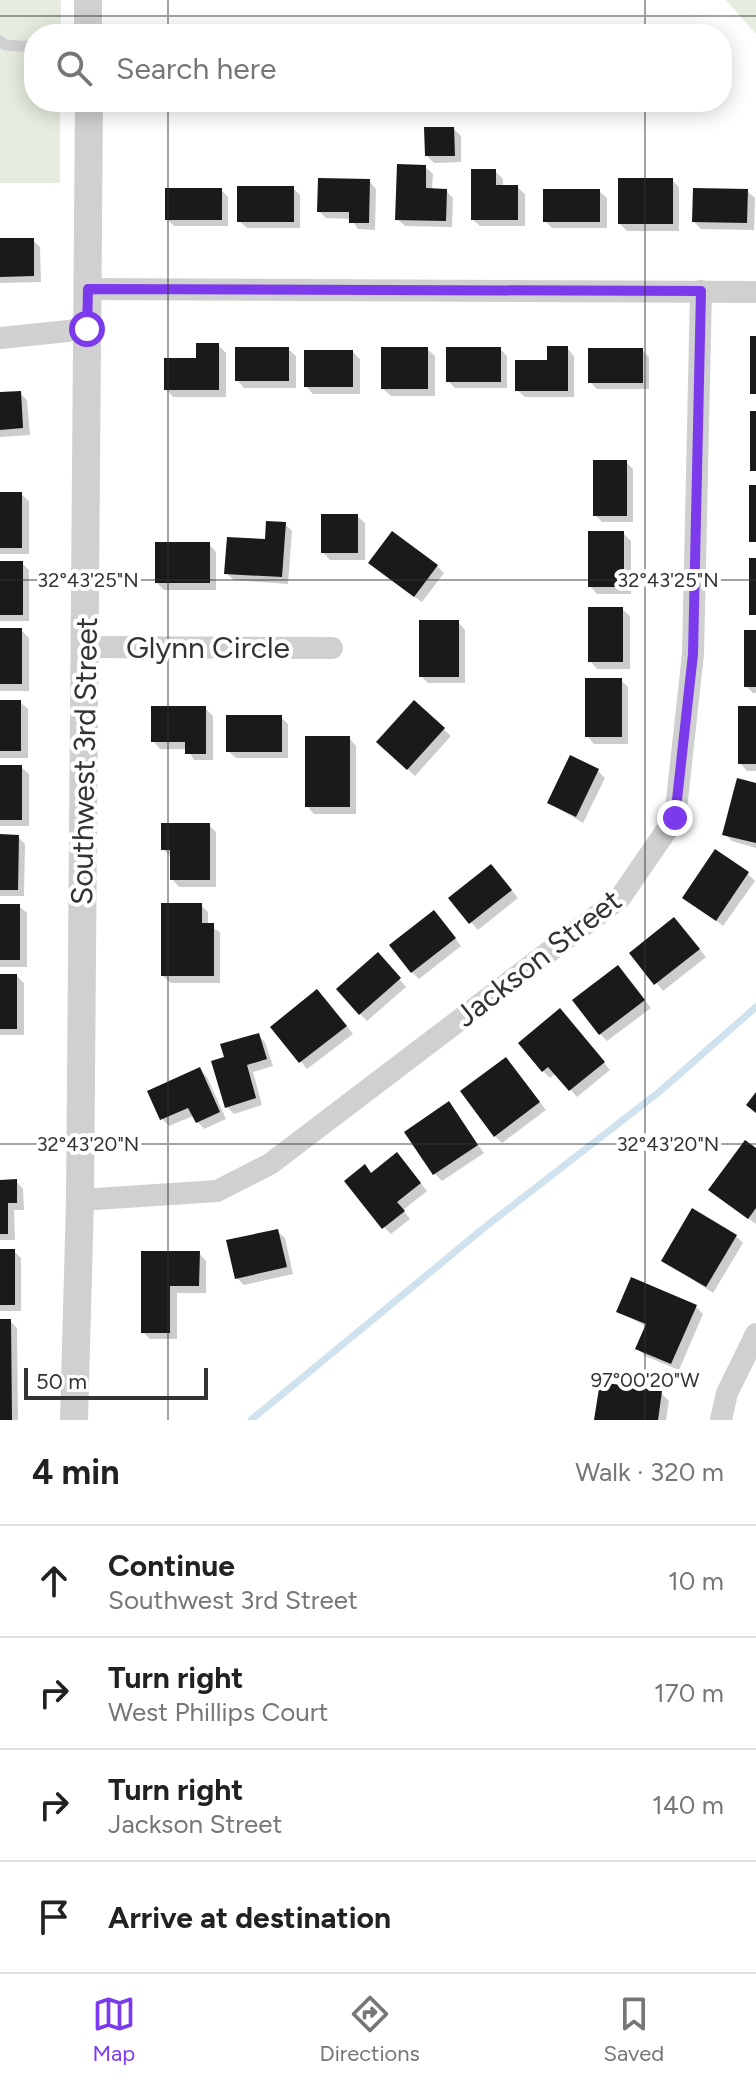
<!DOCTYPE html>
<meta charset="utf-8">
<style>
:root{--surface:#fff;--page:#f2f2f2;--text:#222;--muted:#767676;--line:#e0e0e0;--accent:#7c3aed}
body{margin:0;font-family:Figtree,sans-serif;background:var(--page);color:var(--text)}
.scale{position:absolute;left:24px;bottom:20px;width:184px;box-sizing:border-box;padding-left:8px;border:4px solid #333;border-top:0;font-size:22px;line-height:28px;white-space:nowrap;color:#333;-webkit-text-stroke:6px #fff;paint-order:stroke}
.stop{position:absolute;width:24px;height:24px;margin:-18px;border:6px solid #7c3aed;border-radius:50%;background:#fff}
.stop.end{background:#7c3aed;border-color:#fff;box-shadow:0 2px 8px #0008}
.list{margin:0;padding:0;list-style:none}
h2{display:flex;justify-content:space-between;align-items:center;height:104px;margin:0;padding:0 32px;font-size:34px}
h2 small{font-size:26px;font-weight:400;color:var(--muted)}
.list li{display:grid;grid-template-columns:52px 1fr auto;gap:24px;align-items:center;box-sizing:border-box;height:112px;padding:0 32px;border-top:2px solid var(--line)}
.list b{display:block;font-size:30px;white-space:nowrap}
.list p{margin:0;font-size:26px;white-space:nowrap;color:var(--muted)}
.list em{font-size:26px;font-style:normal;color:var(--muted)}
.icon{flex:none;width:44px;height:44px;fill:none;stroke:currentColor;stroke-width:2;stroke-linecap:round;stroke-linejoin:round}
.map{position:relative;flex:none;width:756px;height:1420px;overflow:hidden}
.search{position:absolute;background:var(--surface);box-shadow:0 4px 20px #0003;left:24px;right:24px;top:24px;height:88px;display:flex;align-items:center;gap:20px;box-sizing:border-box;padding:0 28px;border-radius:32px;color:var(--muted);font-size:30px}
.sheet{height:552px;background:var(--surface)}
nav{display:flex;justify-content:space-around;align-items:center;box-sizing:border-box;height:112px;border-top:2px solid var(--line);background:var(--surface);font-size:22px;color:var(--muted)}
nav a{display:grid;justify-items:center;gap:4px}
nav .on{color:var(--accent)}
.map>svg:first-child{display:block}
.green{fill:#e6ecdf}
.shadow{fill:#0003}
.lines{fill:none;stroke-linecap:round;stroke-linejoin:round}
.stream{stroke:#cfe2ee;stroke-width:7}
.building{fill:#1a1a1a}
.service{stroke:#d0d0d0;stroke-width:11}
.minor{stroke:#d0d0d0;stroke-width:22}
.tertiary{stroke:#d0d0d0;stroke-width:28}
.route{stroke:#7c3aed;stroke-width:10}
.ticks{fill:none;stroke:#333;stroke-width:2;stroke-opacity:0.45}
.labels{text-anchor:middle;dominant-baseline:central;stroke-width:8;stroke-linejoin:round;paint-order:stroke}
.street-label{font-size:30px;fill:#333;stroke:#fff}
.ticks-label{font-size:20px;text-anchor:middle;fill:#333;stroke:#fff;stroke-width:8;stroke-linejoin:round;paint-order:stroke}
</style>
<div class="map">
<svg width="756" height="1420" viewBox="0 0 756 1420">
<rect width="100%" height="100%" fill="#fff"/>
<!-- green -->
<g class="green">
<polygon points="0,0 61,0 61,34 34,34 34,102 60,102 60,183 0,183"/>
<polygon points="726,0 756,0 756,34"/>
</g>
<!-- shadow -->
<g class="shadow">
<polygon points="454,129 461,136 461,162 434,163 426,155"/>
<polygon points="425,167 433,174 432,190 446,191 453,198 452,227 405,226 397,219"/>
<polygon points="495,171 503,179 503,187 517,187 525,194 525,226 480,226 472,219"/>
<polygon points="672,180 679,187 679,231 627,231 620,224"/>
<polygon points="369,181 376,189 375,230 358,229 351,219 326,218 319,211"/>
<polygon points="293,188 300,195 300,228 247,228 239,221"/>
<polygon points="221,190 228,197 228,226 174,226 167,219"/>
<polygon points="599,191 607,198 607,228 552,228 545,221"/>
<polygon points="747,191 755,198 754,230 701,229 694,222"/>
<polygon points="0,240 33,240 40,247 41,282 0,283"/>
<polygon points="218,345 226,353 226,397 173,397 166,389"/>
<polygon points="567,348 574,356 574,397 525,397 517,390"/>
<polygon points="288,349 296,356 296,388 244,388 237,380"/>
<polygon points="427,349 435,356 435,396 391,396 383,389"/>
<polygon points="500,349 507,356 507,388 455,388 448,381"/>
<polygon points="642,350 649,357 649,389 597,389 590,382"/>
<polygon points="353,352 360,359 360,394 313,394 306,386"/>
<polygon points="20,393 27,400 30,435 0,437 0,394"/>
<polygon points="626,462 633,469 633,522 602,522 595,515"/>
<polygon points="0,494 21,494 29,501 29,554 0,554"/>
<polygon points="357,516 365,523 365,560 330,560 323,553"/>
<polygon points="285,524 292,531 288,584 234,580 226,573"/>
<polygon points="623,533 631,541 631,594 597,594 590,586"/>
<polygon points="209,544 216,552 216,590 164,590 157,583"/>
<polygon points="0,563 22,563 29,570 29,621 0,621"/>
<polygon points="437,566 444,573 422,602 378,570"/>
<polygon points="622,609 630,616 630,669 597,669 590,661"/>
<polygon points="458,622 465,630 465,683 428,683 421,676"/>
<polygon points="0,630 21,630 29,638 29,691 0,691"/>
<polygon points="756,632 756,693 753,693 746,686"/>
<polygon points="621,680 628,687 628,744 594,744 587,736"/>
<polygon points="0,702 20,702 28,709 28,758 0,758"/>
<polygon points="414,703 451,736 415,776 379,742"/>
<polygon points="205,708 213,716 213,760 194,760 187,749 160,749 153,741"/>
<polygon points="756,708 756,771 747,771 740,763"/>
<polygon points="281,717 288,724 288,758 236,758 228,751"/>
<polygon points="349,738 356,746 356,814 314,814 307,806"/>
<polygon points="0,767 21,767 29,774 29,826 0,826"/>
<polygon points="598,771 605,778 583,823 549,803"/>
<polygon points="756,785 756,848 732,841 725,834"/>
<polygon points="209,825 216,832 216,887 179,887 172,879 172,858 163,849"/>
<polygon points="0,836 18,837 25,844 24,896 0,896"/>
<polygon points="498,873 518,898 478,930 450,898"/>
<polygon points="748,874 755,881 723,926 685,897"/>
<polygon points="201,905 208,912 208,925 220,932 220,983 171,983 163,976"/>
<polygon points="0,906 19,906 27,913 27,967 0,967"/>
<polygon points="441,920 461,946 419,979 412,972"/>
<polygon points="681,927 706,957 663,991 632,953"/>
<polygon points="385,962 406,987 367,1021 360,1014"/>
<polygon points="618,967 651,1008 607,1041 600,1034"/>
<polygon points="0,976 17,976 24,983 24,1035 0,1035"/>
<polygon points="324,998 353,1034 307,1069 273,1027"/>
<polygon points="567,1018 610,1070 577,1097 556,1073 550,1078 543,1071"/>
<polygon points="258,1035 265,1042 273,1066 253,1072 262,1105 234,1114 227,1107 226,1059"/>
<polygon points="513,1067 546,1110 502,1143 495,1136"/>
<polygon points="200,1070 207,1077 226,1119 204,1129 193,1116 169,1126 162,1119"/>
<polygon points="449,1104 484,1153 442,1181 435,1174"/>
<polygon points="756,1150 756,1224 718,1197"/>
<polygon points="404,1162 427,1191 403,1210 410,1219 391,1234 384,1227 372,1175"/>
<polygon points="16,1181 23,1189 24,1210 14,1210 15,1240 0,1240 0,1182"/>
<polygon points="277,1231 285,1238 293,1274 244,1285 237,1278"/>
<polygon points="736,1236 743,1243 713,1293 663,1260"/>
<polygon points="0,1251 14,1251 21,1258 21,1311 0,1311"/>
<polygon points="143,1253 199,1253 206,1261 206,1293 177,1293 177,1339 150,1339 143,1332"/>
<polygon points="696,1307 703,1314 679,1370 645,1356 638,1349 647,1327 618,1311"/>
<polygon points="0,1321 10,1321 17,1328 18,1420 0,1420"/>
<polygon points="661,1393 669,1401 666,1420 596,1420"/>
</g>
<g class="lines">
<!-- stream -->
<polyline class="stream" points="251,1420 485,1227 659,1092 756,1007"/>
</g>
<!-- building -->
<g class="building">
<polygon points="424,127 454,127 455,156 425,156"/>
<polygon points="397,164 426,165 426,188 447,189 446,221 395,220"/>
<polygon points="471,169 496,169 496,185 518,185 518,220 471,220"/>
<polygon points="318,178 370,179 369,223 349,223 349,212 317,212"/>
<rect x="618" y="178" width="55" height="46"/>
<rect x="237" y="186" width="57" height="36"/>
<rect x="165" y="188" width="57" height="32"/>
<polygon points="693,188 748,189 747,223 692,222"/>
<rect x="543" y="189" width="57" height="33"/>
<polygon points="0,238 34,238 34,276 0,277"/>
<rect x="750" y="336" width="6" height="58"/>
<polygon points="196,343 219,343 219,390 164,390 164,358 196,358"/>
<polygon points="547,346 568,346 568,391 515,391 515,360 547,360"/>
<rect x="235" y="347" width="54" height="34"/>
<rect x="381" y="347" width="47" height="42"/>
<rect x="446" y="347" width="55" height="35"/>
<rect x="588" y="348" width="55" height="35"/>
<rect x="304" y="350" width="49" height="37"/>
<polygon points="21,391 23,428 0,430 0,392"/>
<rect x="750" y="411" width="6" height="60"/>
<rect x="593" y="460" width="34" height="56"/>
<rect x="749" y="485" width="7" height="57"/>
<rect x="0" y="492" width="22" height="56"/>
<rect x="321" y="514" width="37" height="39"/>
<polygon points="266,521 286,522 282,577 224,574 227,537 265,539"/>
<polygon points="392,531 438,565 414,597 368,563"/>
<rect x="588" y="531" width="36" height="56"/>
<rect x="155" y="542" width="55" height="41"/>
<rect x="749" y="558" width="7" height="57"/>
<rect x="0" y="561" width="23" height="54"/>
<rect x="588" y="607" width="35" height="55"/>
<rect x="419" y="620" width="40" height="57"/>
<rect x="0" y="628" width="22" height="56"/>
<rect x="744" y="630" width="12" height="57"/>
<rect x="585" y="678" width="37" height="59"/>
<rect x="0" y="700" width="21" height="51"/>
<polygon points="414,700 445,728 407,770 376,742"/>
<polygon points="151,706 206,706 206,754 185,754 185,742 151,742"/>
<rect x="738" y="706" width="18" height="58"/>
<rect x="226" y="715" width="56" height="37"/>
<rect x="305" y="736" width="45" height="71"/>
<polygon points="570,755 599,769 576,817 547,803"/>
<rect x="0" y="765" width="22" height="55"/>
<polygon points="737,778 756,783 756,843 722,835"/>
<polygon points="161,823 210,823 210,880 170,880 170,850 161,850"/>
<polygon points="0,834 19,835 18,890 0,890"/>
<polygon points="715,849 749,872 716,921 682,898"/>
<polygon points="491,864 512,890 469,924 448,898"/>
<polygon points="161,903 202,903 202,923 214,923 214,976 161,976"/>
<rect x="0" y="904" width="20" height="56"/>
<polygon points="434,910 456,938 411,973 389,945"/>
<polygon points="674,917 700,949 654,985 629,953"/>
<polygon points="378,952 401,978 359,1015 336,989"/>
<polygon points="618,965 645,1000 599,1035 572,1000"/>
<rect x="0" y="974" width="17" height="55"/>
<polygon points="317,989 347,1026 299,1063 270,1027"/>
<polygon points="560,1008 605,1062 569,1091 548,1067 542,1072 518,1043"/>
<polygon points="259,1033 267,1059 247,1065 256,1098 225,1108 211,1061 224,1057 220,1044"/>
<polygon points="506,1057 540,1102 494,1137 460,1091"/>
<polygon points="200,1067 220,1112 196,1123 188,1108 160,1120 147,1091"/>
<polygon points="756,1092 756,1113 746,1105"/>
<polygon points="449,1101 478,1145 433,1175 404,1132"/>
<polygon points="745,1140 756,1148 756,1208 748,1219 708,1190"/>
<polygon points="397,1152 421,1183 397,1202 405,1211 382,1229 344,1181 365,1164 371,1173"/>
<polygon points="17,1179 17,1203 8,1203 8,1234 0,1234 0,1180"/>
<polygon points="692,1208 737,1235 706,1287 661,1261"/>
<polygon points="278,1229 287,1267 235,1279 226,1240"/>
<rect x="0" y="1249" width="15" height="56"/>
<polygon points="141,1251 200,1251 199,1286 170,1286 170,1333 141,1333"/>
<polygon points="631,1277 697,1305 671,1364 635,1349 646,1324 616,1312"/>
<polygon points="0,1319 11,1319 12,1420 0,1420"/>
<polygon points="600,1382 662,1391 658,1420 594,1420"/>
</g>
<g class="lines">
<!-- service -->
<polyline class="service" points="0,41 5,45 34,47"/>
<!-- minor -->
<g class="minor">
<polyline points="88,289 756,292"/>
<polyline points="0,338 87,329"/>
<polyline points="85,647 332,648"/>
<polyline points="80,1200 217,1191 270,1164 620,898 675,818 693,654 701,291"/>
<polyline points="721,1420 727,1393 756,1334"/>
</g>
<!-- tertiary -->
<g class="tertiary">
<polyline points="88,0 88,34"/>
<polyline points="74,1420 80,1200 89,102"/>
</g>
</g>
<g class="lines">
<!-- route -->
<polyline class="route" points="87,329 88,289 701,291 693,654 675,818"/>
</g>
<!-- ticks -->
<path class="ticks" d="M168 0V34M645 0V34M0 16H756M168 102V1420M645 102V1420M0 580H756M0 1144H756"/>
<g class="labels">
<!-- street labels -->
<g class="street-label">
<text x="208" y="647">Glynn Circle</text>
<text transform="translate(84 761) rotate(-89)">Southwest 3rd Street</text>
<text transform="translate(538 958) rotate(-38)">Jackson Street</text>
</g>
</g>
<g class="ticks-label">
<text x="88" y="587">32°43'25"N</text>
<text x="668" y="587">32°43'25"N</text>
<text x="88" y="1151">32°43'20"N</text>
<text x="668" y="1151">32°43'20"N</text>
<text x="645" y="1387">97°00'20"W</text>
</g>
</svg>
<div class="scale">50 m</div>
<div class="stop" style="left:87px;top:329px"></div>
<div class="stop end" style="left:675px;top:818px"></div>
<div class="search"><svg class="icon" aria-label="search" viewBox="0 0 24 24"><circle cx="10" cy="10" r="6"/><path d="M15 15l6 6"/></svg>Search here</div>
</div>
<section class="sheet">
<h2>4 min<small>Walk · 320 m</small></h2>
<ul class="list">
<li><svg class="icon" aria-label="ahead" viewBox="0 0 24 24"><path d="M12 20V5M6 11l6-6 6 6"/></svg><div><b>Continue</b><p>Southwest 3rd Street</p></div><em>10 m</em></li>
<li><svg class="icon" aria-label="right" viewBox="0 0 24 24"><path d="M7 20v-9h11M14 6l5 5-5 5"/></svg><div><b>Turn right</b><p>West Phillips Court</p></div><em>170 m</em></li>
<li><svg class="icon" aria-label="right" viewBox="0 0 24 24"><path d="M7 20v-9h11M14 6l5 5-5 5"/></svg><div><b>Turn right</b><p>Jackson Street</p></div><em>140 m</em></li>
<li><svg class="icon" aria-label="arrive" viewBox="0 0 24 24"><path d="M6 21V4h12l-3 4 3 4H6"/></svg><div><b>Arrive at destination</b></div></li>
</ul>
</section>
<nav>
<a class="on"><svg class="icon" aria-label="map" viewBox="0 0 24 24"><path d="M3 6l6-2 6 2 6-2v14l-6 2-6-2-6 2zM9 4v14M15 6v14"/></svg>Map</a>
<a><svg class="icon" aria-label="directions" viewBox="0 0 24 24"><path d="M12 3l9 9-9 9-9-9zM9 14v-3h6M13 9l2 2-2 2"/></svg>Directions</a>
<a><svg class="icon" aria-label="saved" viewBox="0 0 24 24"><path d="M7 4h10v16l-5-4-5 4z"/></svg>Saved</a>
</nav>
